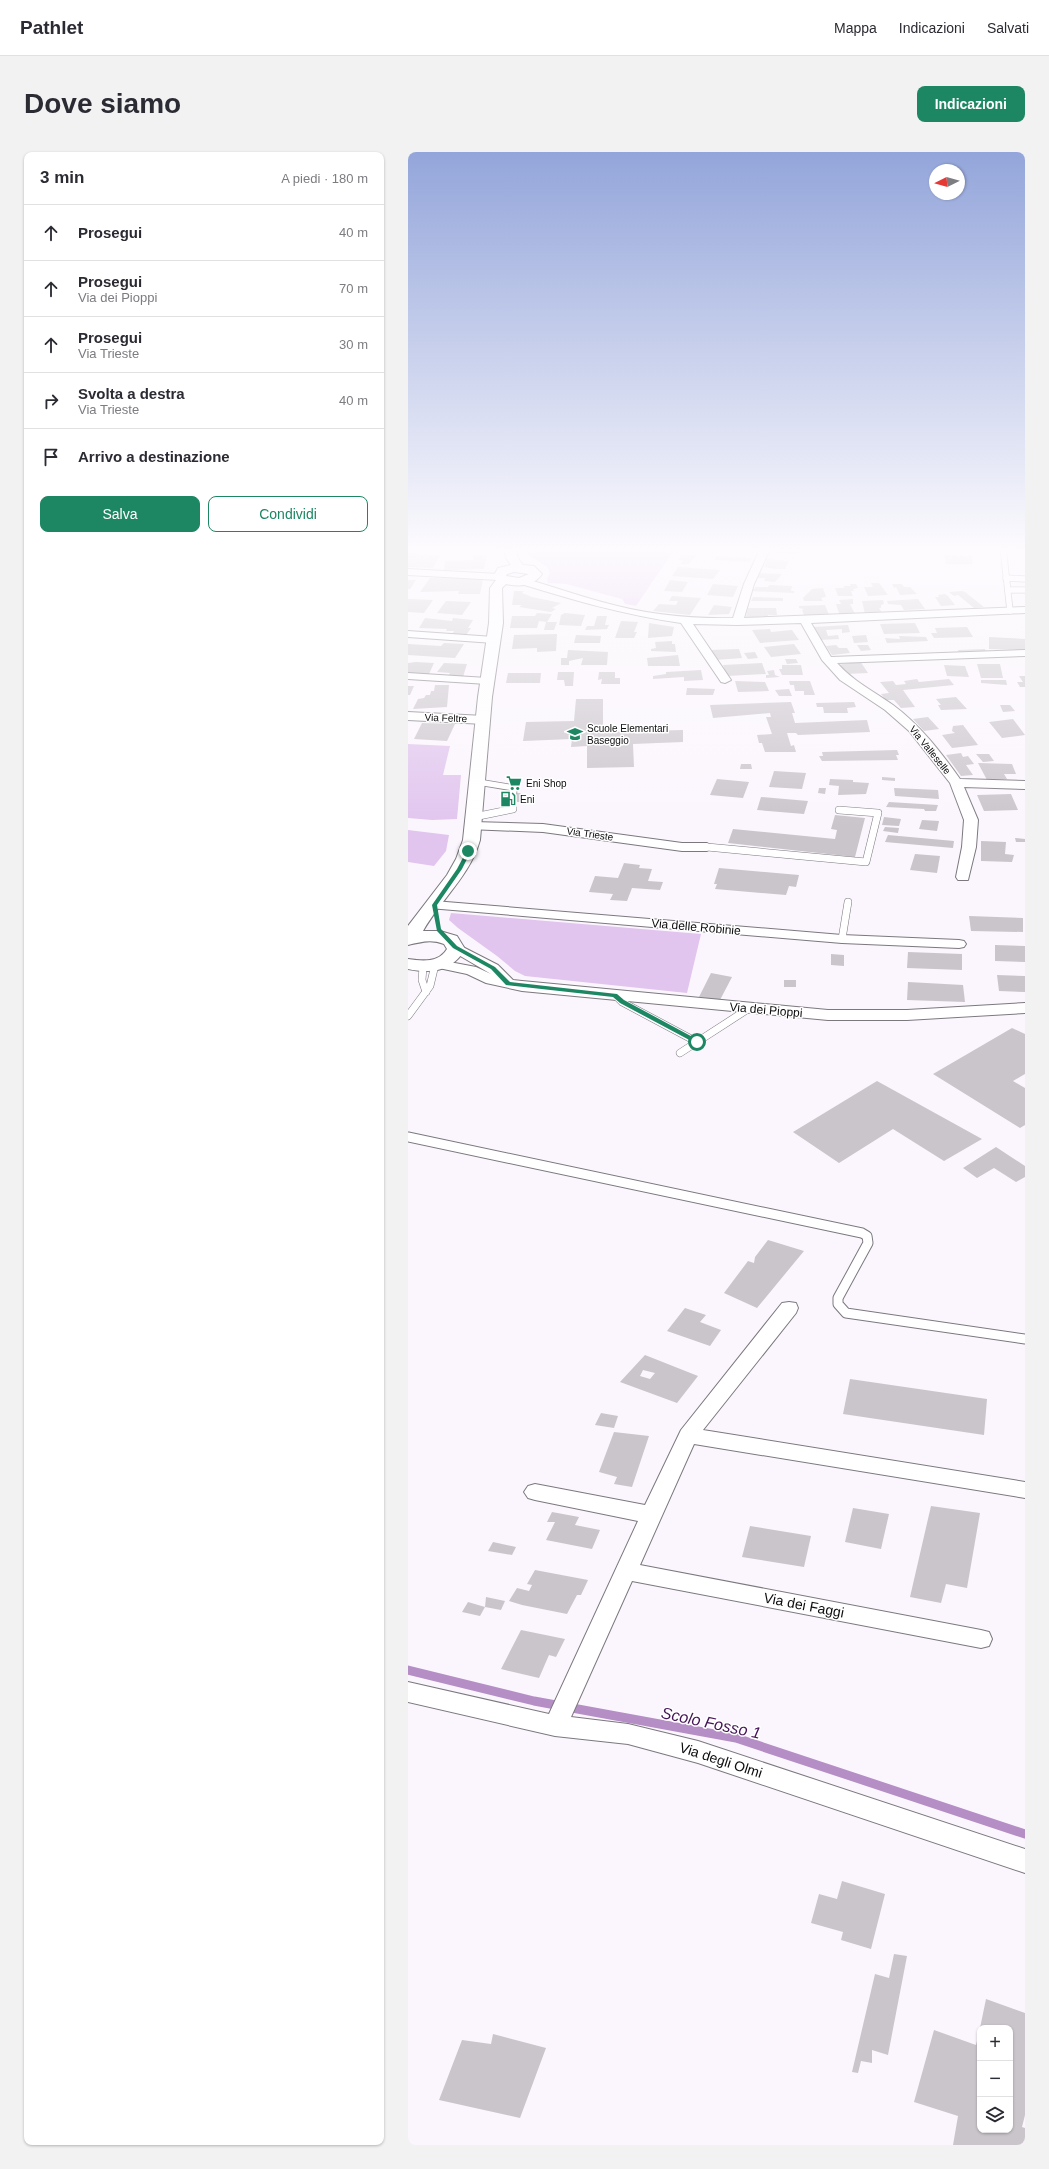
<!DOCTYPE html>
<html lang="it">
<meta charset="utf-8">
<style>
:root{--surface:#fff;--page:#f2f2f3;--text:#2b2b33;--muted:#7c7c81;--line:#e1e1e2;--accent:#1d8763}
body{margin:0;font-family:Helvetica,sans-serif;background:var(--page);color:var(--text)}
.controls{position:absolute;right:12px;bottom:12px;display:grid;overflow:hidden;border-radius:8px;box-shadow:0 1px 3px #0004}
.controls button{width:36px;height:36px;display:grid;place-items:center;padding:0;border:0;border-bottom:1px solid var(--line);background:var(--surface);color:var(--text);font:20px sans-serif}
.compass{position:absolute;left:521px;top:12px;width:36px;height:36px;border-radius:50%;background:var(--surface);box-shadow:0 1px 3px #0004;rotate:265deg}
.stop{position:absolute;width:12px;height:12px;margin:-9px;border:3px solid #1d8763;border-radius:50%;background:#fff}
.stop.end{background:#1d8763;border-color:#fff;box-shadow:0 1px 4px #0008}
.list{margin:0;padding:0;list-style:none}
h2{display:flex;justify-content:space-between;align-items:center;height:52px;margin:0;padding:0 16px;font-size:17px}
h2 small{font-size:13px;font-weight:400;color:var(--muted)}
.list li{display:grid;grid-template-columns:26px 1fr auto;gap:12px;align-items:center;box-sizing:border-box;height:56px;padding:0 16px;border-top:1px solid var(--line)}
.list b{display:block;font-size:15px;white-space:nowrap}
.list p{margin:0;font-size:13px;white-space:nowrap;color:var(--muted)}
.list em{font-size:13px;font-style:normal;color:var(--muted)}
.actions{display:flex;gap:8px;padding:12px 16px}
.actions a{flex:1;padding:9px 0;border:1px solid var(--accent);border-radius:8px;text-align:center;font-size:14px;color:var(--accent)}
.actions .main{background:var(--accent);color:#fff}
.icon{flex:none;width:22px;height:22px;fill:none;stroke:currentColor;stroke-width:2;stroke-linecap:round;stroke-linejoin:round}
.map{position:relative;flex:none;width:617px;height:1993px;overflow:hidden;border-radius:8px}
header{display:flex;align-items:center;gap:24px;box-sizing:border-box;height:56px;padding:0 20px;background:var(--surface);border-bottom:1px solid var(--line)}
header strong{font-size:19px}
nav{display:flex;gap:22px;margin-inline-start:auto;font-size:14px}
.intro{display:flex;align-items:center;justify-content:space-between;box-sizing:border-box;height:96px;padding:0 24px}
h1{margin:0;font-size:28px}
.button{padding:10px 18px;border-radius:8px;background:var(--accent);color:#fff;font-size:14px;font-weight:700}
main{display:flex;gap:24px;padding:0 24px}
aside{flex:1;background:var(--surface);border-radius:8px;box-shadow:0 1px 3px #0004}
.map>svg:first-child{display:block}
.green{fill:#e1c5ee}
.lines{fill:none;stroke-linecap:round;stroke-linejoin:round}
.stream{stroke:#b48ec5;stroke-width:9}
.building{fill:#cac5cb;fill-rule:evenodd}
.service-far2-casing{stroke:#7c787e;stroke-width:7}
.service-far1-casing{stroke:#7c787e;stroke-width:8}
.service-casing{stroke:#7c787e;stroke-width:11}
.minor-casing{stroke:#7c787e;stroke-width:2}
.tertiary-casing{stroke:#7c787e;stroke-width:2}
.service-far2{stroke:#fff;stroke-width:5.5}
.service-far1{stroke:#fff;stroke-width:7}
.service{stroke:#fff;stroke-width:9}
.minor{fill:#fff;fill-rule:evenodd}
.tertiary{fill:#fff;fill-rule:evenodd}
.route{fill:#1d8763}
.labels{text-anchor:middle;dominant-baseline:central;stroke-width:3;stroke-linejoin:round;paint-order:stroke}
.far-street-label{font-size:10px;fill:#0d0c0e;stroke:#fff}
.far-poi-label{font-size:10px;fill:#0d0c0e;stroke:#fff;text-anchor:start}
.street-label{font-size:12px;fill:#0d0c0e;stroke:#fff}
.near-street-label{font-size:14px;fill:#0d0c0e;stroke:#fff}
.near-water-label{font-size:16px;font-style:italic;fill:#451457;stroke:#fff}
</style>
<header>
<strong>Pathlet</strong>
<nav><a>Mappa</a><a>Indicazioni</a><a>Salvati</a></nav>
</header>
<div class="intro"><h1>Dove siamo</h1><a class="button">Indicazioni</a></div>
<main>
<aside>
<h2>3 min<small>A piedi · 180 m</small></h2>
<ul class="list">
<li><svg class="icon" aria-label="ahead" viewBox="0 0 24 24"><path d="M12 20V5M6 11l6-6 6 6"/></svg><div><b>Prosegui</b></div><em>40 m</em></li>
<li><svg class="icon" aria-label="ahead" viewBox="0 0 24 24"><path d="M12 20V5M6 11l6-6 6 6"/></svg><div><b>Prosegui</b><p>Via dei Pioppi</p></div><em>70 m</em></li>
<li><svg class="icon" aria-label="ahead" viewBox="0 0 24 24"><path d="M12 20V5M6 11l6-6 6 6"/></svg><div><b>Prosegui</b><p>Via Trieste</p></div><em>30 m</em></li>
<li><svg class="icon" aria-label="right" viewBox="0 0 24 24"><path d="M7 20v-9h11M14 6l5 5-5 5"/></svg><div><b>Svolta a destra</b><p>Via Trieste</p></div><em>40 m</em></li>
<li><svg class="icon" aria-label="arrive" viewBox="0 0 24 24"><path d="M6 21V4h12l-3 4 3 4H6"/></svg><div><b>Arrivo a destinazione</b></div></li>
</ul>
<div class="actions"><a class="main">Salva</a><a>Condividi</a></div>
</aside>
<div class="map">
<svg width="617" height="1993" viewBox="0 0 617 1993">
<rect width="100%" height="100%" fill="#fbf6fd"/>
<!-- green -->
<g class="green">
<polygon points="156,395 268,395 228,454 217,452 214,447 158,432 140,431 139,426 142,422 139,415 113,398 155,398"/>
<polygon points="0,592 42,594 35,623 53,623 49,667 24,668 0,666"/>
<polygon points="0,678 41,683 38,699 26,714 0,710"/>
<polygon points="43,761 293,782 279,841 117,824 107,819 89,804 50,776 41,768"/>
</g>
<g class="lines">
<!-- stream -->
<polyline class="stream" points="0,1518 126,1549 328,1586 617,1682"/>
</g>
<!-- building -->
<g class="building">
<polygon points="10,395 26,395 25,397 9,397"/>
<polygon points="45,395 71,395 61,398"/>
<polygon points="278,395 292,395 290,398 276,398"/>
<polygon points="365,395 387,395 386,398 391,399 390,402 366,401 367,398 363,398"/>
<polygon points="0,401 9,401 8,402 32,403 25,416 0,415"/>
<polygon points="273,402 288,403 281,412 273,412 275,408 271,408"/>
<polygon points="65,403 79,404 76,417 36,418 37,409 65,408"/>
<polygon points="536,403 564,404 565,412 538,412"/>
<polygon points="308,404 319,405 344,406 341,410 306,408"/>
<polygon points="359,407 369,408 381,409 377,417 367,417 356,415"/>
<polygon points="270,415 312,418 305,427 264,424"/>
<polygon points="351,421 374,422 367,430 356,429 357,426 349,426"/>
<polygon points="22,426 75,427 72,442 50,442 51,439 12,440"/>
<polygon points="0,428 8,428 2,437 0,437"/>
<polygon points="262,428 280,430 274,440 256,439"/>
<polygon points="463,431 471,431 480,443 460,444 456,435 465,435"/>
<polygon points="305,432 330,434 325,445 299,443"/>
<polygon points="442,432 448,432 450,436 445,437 446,439 443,439 445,444 430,444 427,436 437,436 435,434 443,434"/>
<polygon points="484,432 494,432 496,435 502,435 509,442 492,443 488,435 486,436"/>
<polygon points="361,433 384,434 383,439 386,439 386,441 342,439 343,436 347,437 347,435 360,435"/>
<polygon points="415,436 418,445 413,446 415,449 396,449 395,446 404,437"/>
<polygon points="106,439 116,439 114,441 124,445 153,451 144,456 148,457 143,460 111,455 114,453 104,453"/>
<polygon points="554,439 557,440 576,455 566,456 550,443 546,444 541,440"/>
<polygon points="537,442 540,444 547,453 533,454 527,445 531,445 530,443"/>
<polygon points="264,444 293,446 282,463 245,459 251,452 268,453 270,449 261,449"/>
<polygon points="345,445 375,446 375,449 343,449"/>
<polygon points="0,447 25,448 16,461 0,460"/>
<polygon points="445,447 445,452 442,452 448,464 432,464 428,452 433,452 431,448"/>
<polygon points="510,447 517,457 496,458 493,453 480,452 479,449"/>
<polygon points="475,448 476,452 473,453 473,456 471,456 474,461 457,462 454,449"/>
<polygon points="38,449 63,450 54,463 29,461"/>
<polygon points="306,453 324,455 321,462 300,463"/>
<polygon points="417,453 421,463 396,463 394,458 396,457 391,456 391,454"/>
<polygon points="340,456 368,456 369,463 360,463 360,465 338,465"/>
<polygon points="129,461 144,462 139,470 131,469 129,476 102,476 104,464 127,464"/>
<polygon points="157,461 177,463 173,474 151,473 153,463"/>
<polygon points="189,464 199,464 197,473 201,473 199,477 177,478 179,474 186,474"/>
<polygon points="17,466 44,469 45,466 65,468 60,476 63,476 58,483 44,482 46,479 38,479 39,477 11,476"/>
<polygon points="213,469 230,470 226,480 229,480 226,486 207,486"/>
<polygon points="138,470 149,470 146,478 136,478"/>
<polygon points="241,471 266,475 264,484 240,486"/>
<polygon points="507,471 512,481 476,482 472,472"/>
<polygon points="440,473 442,480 434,481 434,477 418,478 420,484 430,483 431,487 410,488 405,475"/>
<polygon points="559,475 565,485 526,486 523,481 529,481 527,476"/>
<polygon points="362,477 363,480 384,478 391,488 352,491 344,478"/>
<polygon points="149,482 148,499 129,500 129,496 104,497 106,483"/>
<polygon points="168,483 193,484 192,491 166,491"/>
<polygon points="458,483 460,490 446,491 444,484"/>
<polygon points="491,484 518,485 520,489 479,491 477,486 492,487"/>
<polygon points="581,485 617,487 617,498 581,497"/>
<polygon points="264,489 264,492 267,492 268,500 243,499 243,497 248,496 247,490"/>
<polygon points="36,491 56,492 47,506 0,503 0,492 33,494"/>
<polygon points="386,492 393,502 363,505 356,495"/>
<polygon points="428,493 431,496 439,496 442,501 424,503 418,494"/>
<polygon points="449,493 460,493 463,498 453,499"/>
<polygon points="331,497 334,506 307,508 302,498"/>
<polygon points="577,497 579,502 552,503 550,498"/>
<polygon points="160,498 200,500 199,513 173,513 175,506 161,509 161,513 153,513 153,506 159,506"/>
<polygon points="347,500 350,506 340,507 336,501"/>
<polygon points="270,503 272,514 240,514 239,506"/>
<polygon points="377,507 388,507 390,511 379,512"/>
<polygon points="452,509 460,521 438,522 430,513"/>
<polygon points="8,510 26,511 21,522 0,522 0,511"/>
<polygon points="36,511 59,512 55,525 40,524 42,521 29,520"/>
<polygon points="354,511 358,522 319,524 315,513"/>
<polygon points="569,512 592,512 595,526 573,526"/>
<polygon points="374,513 393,513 395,523 374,523 371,517 374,517"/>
<polygon points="536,513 557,514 561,525 539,524"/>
<polygon points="293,518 295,528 276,529 276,525 245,527 245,524 258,522 258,520"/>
<polygon points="366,518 367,523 372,525 358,526 358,523 361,523 359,519"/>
<polygon points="150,520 166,520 165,534 157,534 156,528 149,528"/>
<polygon points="191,520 207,520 207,526 212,526 212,532 193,532 194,527 190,528"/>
<polygon points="100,521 133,521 132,531 98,531"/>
<polygon points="611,524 617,524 617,535 612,535 609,530 615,530"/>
<polygon points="509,527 511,530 541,527 546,533 495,538 507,555 493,556 486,548 478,548 473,542 481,541 472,530 485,529 488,533 498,532 496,529"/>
<polygon points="573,528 598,528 599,533 573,531"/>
<polygon points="327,529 357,530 361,539 330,540"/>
<polygon points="381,529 402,529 407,543 396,543 396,539 387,539 386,533 382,533"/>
<polygon points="27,533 41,533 39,555 5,557 10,547 16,546 18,543 22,543 23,539 26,539"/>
<polygon points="0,534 6,534 2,543 0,543"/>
<polygon points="279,536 307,537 305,543 278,543"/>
<polygon points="381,537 384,544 371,544 367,538"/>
<polygon points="548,545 559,557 533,558 530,553 533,553 528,547"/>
<polygon points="168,547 195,547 195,580 275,578 275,590 225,592 226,615 179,616 179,594 163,595 164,587 115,589 118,570 166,569"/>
<polygon points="383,550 387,561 384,561 387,571 459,568 462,580 390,583 388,581 379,581 383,594 386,593 388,600 357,600 354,591 351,591 349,583 364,582 358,565 363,565 362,561 305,566 302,553"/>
<polygon points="446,550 448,555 439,556 440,561 416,561 415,555 409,555 408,551"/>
<polygon points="592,553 602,553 607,559 595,560"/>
<polygon points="520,565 531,577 516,579 505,567"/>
<polygon points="605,567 617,583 594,586 581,570"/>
<polygon points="14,571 47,572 39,589 6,587"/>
<polygon points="555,573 570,593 544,596 534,583 547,581 544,579 545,574"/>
<polygon points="489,598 491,603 488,603 490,608 414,609 411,604 415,604 414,600"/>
<polygon points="553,601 555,605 560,604 566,612 558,613 565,623 553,624 538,603"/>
<polygon points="568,602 581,602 586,609 575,610"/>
<polygon points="570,611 604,612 608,622 596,622 599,627 579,628"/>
<polygon points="333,612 343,612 344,617 332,617"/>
<polygon points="366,619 398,621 394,637 361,635"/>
<polygon points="474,625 487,626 487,629 474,628"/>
<polygon points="309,627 341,630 335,646 302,643"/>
<polygon points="422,627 445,628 445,630 461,631 458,642 430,643 431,634 421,633"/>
<polygon points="411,636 418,636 417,642 410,641"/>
<polygon points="486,636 530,638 531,647 487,644"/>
<polygon points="93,641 113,641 112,650 92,650"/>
<polygon points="603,642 610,658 576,659 569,643"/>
<polygon points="353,645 400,649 396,662 349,658"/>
<polygon points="481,650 530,653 528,659 517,659 516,657 478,655"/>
<polygon points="427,663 457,666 447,705 320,691 325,677 427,687 429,678 423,677"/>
<polygon points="476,665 493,667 491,674 474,673"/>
<polygon points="514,668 531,669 529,679 511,677"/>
<polygon points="477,675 491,676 490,681 475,679"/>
<polygon points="480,683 546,689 545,696 477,690"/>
<polygon points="607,686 617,687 617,690 608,690"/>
<polygon points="573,689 598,690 597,702 606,703 604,710 573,709"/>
<polygon points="507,702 532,704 529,721 502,718"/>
<polygon points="216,711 232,713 231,716 244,717 240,729 255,730 252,738 224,736 219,749 202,748 205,742 181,740 187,724 210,726"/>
<polygon points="311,716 391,723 388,735 381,734 378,743 307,737 309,732 306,732"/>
<polygon points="561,764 615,766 615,780 563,779"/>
<polygon points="587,793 617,794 617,810 587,809"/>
<polygon points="500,800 554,802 554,818 499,816"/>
<polygon points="423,802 436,803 436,814 423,813"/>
<polygon points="303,821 324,825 312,848 291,845"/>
<polygon points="589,823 617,824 617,840 591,839"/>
<rect x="376" y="828" width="12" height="7"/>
<polygon points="500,830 555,833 557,850 499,848"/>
<polygon points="604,876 617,882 617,922 605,929 617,936 617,973 612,976 525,922"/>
<polygon points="469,929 574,987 536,1009 485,977 431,1011 385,980"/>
<polygon points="588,995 617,1014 617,1025 608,1030 586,1016 569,1026 555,1016"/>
<polygon points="360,1088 396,1099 349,1156 316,1141 340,1109 346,1111 347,1105"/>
<polygon points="277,1156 298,1163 292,1170 313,1178 302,1194 259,1179"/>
<path d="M237 1203 290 1224 269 1251 212 1230ZM235 1218 247 1221 242 1227 232 1224Z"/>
<polygon points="442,1227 579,1247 576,1283 435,1262"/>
<polygon points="193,1261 210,1264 206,1276 187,1273"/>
<polygon points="206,1280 241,1284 224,1335 206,1332 209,1325 191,1320"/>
<polygon points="523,1354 572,1361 559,1436 538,1432 533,1451 502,1445"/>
<polygon points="445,1356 481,1362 473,1397 437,1390"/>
<polygon points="144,1360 171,1365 167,1373 192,1378 184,1397 138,1388 147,1370 139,1370"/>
<polygon points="342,1374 403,1384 396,1415 334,1405"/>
<polygon points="85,1390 108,1395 104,1403 80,1399"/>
<polygon points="127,1418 180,1428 173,1443 169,1443 159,1462 114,1453 101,1449 109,1436 121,1439 124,1433 119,1432"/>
<polygon points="78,1445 97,1449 93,1458 77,1455"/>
<polygon points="60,1450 77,1455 72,1464 54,1460"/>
<polygon points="113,1478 157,1487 148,1505 141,1503 131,1526 93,1517"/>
<polygon points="434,1729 477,1742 463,1797 433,1788 435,1780 403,1771 411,1742 429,1747"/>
<polygon points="486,1802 499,1804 480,1903 464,1898 464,1911 453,1909 450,1921 444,1920 467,1822 481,1826"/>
<polygon points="578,1847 617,1861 617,1963 614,1975 617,1976 617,1993 545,1993 550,1964 506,1950 526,1878 568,1893 572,1877 572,1978 602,1978 602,1876 572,1876"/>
<polygon points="85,1882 138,1896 112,1966 31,1948 54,1888 83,1892"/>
</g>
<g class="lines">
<defs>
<g id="service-far2">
<polyline points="595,395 602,459"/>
<polyline points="598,426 617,427"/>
<polyline points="600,438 617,438"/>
<polyline points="70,630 106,636 105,651"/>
</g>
<g id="service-far1">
<polyline points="66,665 105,657 105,650"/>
<polyline points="299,695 458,710 470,661 431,658"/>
<polyline points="434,787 440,750"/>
<polyline points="15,815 14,828 18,840"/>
<polyline points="207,843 214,850 289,890"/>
<polyline points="0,864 22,834 27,813"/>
<polyline points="272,901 340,857"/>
</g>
<polyline id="service" points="0,985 454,1081 459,1084 460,1091 430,1146 430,1152 438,1161 617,1187"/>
<g id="minor">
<path d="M353 395H363L346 432 336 466 617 455V461L403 471 423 505 617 498V504L429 511C445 529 465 539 485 553 512 573 533 600 552 627L617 629V637L556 635 570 668 568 695 560 728H550L548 725 554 695 556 668 542 631 501 579 477 558 432 528 414 508 393 471 329 473 285 472 323 528 317 531 313 530 273 471C216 463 165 448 110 431L109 429 114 426C141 433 167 443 194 450 236 462 281 467 325 466L336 432Z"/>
<polygon points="0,417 91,422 96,425 91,428 0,423"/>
<polygon points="0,479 86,485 91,488 86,491 0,485"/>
<polygon points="0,521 79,526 85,529 79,532 0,527"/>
<polygon points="0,560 76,564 82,568 76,572 0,568"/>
<polygon points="65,670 135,672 274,691 299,691 306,695 299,699 274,699 135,680 60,677 58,674 60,671"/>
<polygon points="26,749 434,783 551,788 556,789 558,792 556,795 551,796 434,791 21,756 19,753"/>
<polygon points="47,791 90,813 105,828 114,829 420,858 499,858 617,851 617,861 499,868 420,868 114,839 78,831 59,822 26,815 24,812 26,809 31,808 68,815 83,822 42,798 40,795 42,792"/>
<polygon points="381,1150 388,1151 390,1156 388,1161 295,1278 617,1330 617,1346 286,1292 232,1413 573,1478 581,1480 584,1487 581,1494 573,1496 224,1429 163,1565 220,1572 290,1589 617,1697 617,1721 290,1611 220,1592 147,1584 0,1550 0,1530 141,1562 230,1369 127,1348 120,1346 116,1340 120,1334 127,1332 237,1353 273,1278 374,1151"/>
</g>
<path id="tertiary" d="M92 395H107L110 406 115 413 126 414 134 422C126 434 112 435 98 432L94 436 95 471 84 545 72 688C62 724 33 747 15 779H32L49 784 57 797C45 819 23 822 0 817V807C14 809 31 811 39 797L36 792C23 787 13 790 0 793V774L39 723 48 707 55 688 70 545 81 471 82 436 88 428 85 425 90 416 103 413 98 406 97 400ZM106 420 121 422 111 426 98 424 99 422Z"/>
</defs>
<!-- service-far2 casing -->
<use href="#service-far2" class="service-far2-casing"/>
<!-- service-far1 casing -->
<use href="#service-far1" class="service-far1-casing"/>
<!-- service casing -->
<use href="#service" class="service-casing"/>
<!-- minor casing -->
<use href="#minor" class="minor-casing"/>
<!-- tertiary casing -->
<use href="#tertiary" class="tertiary-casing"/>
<!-- service-far2 -->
<use href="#service-far2" class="service-far2"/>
<!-- service-far1 -->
<use href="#service-far1" class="service-far1"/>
<!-- service -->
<use href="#service" class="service"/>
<!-- minor -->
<use href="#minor" class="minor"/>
<!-- tertiary -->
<use href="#tertiary" class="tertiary"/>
</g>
<!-- sky -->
<linearGradient id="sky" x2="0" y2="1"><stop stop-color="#93a5da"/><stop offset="0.59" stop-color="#fdfbfe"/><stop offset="1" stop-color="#fdfbfe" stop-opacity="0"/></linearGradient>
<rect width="617" height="674" fill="url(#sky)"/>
<!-- route -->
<polygon class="route" points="59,698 63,699 54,717 29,753 33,777 49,794 87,815 102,830 209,842 216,848 292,889 292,891 287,891 212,851 205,845 98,833 83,817 45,796 29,779 24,753 49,717"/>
<!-- icons -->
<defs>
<symbol id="school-bare" viewBox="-9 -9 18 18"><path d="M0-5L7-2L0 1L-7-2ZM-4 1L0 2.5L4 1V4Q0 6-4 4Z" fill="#1d8763" stroke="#fff" stroke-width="2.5" paint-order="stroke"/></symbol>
<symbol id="supermarket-bare" viewBox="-9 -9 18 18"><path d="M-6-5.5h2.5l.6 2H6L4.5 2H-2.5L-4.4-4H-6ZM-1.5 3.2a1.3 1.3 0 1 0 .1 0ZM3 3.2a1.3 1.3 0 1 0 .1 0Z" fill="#1d8763" stroke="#fff" stroke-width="2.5" paint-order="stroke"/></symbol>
<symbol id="fuel-bare" viewBox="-9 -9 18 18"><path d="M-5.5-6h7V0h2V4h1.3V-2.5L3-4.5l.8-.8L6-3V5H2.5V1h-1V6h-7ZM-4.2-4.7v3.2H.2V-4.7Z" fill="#1d8763" stroke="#fff" stroke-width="2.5" paint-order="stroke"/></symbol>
</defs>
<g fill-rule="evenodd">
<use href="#school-bare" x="156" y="571" width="22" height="22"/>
<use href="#supermarket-bare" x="95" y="620" width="22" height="22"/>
<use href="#fuel-bare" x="89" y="636" width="22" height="22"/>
</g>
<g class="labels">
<!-- far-street labels -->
<g class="far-street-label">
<text transform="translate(38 566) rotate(2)">Via Feltre</text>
<text transform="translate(522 598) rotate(51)">Via Valleselle</text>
<text transform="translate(182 682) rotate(8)">Via Trieste</text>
</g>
<!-- far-poi labels -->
<g class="far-poi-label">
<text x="179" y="576">Scuole Elementari<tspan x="179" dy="12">Baseggio</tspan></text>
<text x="118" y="631">Eni Shop</text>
<text x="112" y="647">Eni</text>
</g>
<!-- street labels -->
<g class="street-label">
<text transform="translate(288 775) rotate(5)">Via delle Robinie</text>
<text transform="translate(358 858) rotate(5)">Via dei Pioppi</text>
</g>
<!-- near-street labels -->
<g class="near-street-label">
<text transform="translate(396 1453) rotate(11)">Via dei Faggi</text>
<text transform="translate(313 1608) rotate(18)">Via degli Olmi</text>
</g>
<!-- near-water labels -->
<g class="near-water-label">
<text transform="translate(303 1571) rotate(12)">Scolo Fosso 1</text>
</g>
</g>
</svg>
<div class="controls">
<button>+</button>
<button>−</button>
<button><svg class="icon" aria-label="layers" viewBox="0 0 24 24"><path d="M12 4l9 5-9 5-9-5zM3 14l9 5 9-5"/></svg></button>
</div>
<svg class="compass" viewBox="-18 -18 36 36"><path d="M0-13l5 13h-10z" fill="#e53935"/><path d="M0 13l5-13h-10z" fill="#7c7c81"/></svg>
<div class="stop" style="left:289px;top:890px"></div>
<div class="stop end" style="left:60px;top:699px"></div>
</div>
</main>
